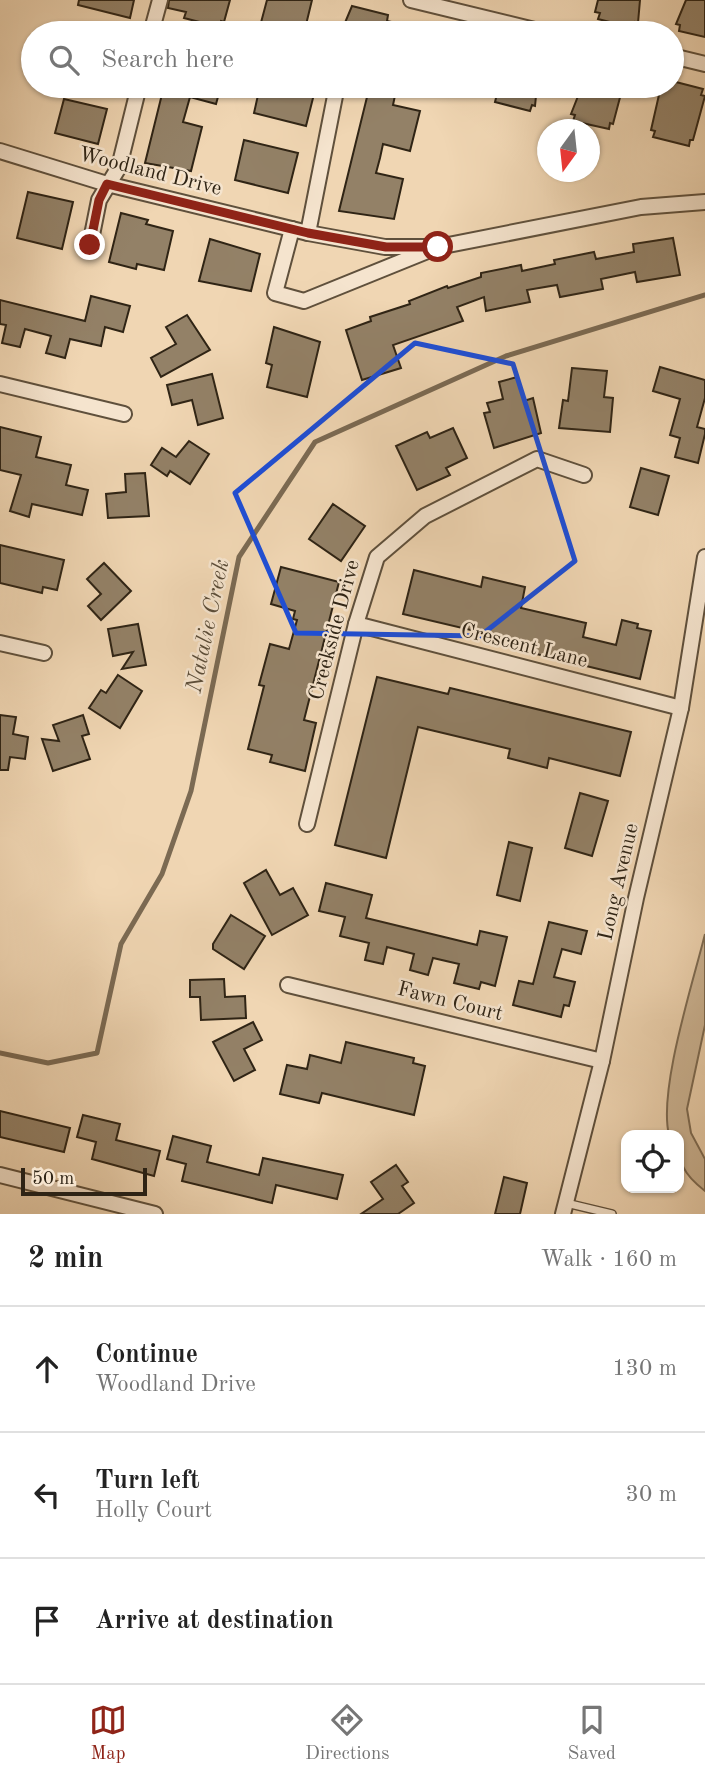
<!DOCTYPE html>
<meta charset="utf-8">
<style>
:root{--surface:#fff;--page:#f6f6f6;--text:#222;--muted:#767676;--line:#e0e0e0;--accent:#8f2418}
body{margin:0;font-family:"Old Standard TT",serif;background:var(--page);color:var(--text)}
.controls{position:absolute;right:21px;bottom:21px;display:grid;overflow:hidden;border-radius:14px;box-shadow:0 2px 5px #0004}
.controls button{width:63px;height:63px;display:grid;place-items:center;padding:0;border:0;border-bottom:2px solid var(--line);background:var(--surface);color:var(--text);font:35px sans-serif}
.compass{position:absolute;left:537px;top:119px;width:63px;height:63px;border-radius:50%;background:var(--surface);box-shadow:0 2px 5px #0004;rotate:195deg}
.scale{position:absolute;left:21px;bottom:18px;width:126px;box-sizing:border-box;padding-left:7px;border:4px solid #2f2415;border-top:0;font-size:19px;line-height:24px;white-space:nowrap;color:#2f2415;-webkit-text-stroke:5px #f5e4ce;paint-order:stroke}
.stop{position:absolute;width:21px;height:21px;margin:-16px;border:5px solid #8f2418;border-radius:50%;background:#fff}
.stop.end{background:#8f2418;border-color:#fff;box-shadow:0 2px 7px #0008}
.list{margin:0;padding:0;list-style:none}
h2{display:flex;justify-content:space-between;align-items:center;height:91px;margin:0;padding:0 28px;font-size:30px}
h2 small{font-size:23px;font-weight:400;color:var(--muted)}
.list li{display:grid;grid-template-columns:46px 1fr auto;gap:21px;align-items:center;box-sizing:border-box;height:126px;padding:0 28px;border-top:2px solid var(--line)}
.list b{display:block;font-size:26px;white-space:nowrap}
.list p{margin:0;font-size:23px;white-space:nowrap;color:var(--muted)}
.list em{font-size:23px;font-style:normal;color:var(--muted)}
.icon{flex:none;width:38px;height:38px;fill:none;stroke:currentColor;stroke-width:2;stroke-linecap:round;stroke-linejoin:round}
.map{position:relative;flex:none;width:705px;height:1214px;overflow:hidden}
.search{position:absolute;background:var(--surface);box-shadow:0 2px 5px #0004;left:21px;right:21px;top:21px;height:77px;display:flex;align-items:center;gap:18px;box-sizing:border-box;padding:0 24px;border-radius:38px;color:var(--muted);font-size:26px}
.sheet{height:469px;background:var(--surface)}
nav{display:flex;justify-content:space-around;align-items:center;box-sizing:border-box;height:98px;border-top:2px solid var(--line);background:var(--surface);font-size:19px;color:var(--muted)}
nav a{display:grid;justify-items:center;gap:4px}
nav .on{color:var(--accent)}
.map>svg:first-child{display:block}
.green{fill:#cfb898;stroke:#7f6e56;stroke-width:2}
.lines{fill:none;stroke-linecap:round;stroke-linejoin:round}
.stream{stroke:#7b6a53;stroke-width:5}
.building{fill:#938167;stroke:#2f2415;stroke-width:2}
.service-casing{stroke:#5f503c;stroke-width:10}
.minor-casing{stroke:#5f503c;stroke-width:18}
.service{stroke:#f5e4ce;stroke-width:7}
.minor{stroke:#f5e4ce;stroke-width:14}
.route{stroke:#8f2418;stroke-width:9}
.marked{fill:none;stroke:#1d4ed8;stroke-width:5;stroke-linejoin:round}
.labels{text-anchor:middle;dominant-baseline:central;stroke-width:5;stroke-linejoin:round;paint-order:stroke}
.street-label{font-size:21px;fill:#2f2415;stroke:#f5e4ce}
.water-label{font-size:23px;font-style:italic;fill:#5b4d39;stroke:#f5e4ce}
</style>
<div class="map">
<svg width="705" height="1214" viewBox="0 0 705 1214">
<rect width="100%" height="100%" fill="#f0d6b3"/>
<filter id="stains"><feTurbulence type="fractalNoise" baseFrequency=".00286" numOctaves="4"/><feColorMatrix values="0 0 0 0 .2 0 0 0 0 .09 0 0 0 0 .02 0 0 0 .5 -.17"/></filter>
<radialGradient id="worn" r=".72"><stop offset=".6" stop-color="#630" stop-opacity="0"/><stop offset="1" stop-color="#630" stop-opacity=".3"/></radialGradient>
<!-- green -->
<path class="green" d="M705 934V1025L687 1109 691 1133 705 1159V1191C682 1173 679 1164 679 1135H669C658 1090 693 983 705 934Z"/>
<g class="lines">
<!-- stream -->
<polyline class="stream" points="0,1053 48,1063 97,1053 121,944 162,874 191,791 239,557 315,442 506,356 705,295"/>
</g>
<!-- building -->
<g class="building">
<polygon points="79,0 134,0 130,18 78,5"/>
<polygon points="169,0 230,0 224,22 221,21 219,27 184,18 186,12 168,8"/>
<polygon points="267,0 312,0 304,33 263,33 259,30"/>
<polygon points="598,0 640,0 638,23 635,22 633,28 598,19 600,13 595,12"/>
<polygon points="686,0 705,0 705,37 679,31 680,25 676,24"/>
<polygon points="352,6 388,15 387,21 414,27 413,33 346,33 348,26 344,25"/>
<polygon points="672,81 703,89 701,95 705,96 693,140 690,140 689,146 653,137 655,131 651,130 661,86 672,86"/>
<polygon points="164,86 221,86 216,104 190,97 183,122 202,127 191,171 145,163"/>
<polygon points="260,86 316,86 306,126 254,113"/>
<polygon points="376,86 397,86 393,105 420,111 410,151 383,144 380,158 376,173 403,179 394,219 339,211 368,93 375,95"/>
<polygon points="499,86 537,86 535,106 532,105 530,111 495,102"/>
<polygon points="582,86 623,86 613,124 610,123 609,129 573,121 575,115 571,114"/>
<polygon points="64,99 107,109 98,144 55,133"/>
<polygon points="244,140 298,153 288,193 235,180"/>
<polygon points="28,192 73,202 62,249 17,238"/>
<polygon points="121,213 148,220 146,224 173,231 164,270 137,264 136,269 109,262"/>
<polygon points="673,238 680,275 637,282 635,272 601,279 603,289 560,297 557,285 527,290 530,302 486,311 484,297 457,307 463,321 393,345 401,368 362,380 346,330 371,321 370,317 410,304 409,301 447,286 448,288 481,277 481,273 521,265 522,271 555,264 554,260 594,252 596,259 634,252 633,244"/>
<polygon points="210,239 260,254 251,291 199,281"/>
<polygon points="91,296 130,306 123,332 105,327 101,346 70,339 65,358 46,353 51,336 25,329 20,347 2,343 6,325 0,324 0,300 85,321"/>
<polygon points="187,315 210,350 161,377 151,358 176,344 166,327"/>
<polygon points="274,327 320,342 307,397 267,387 272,365 266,363"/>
<polygon points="660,367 705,380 705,398 697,427 705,429 705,434 698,463 675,457 680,438 670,435 680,399 653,391"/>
<polygon points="572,368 607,371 604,397 613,398 610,432 559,428 563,400 568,401"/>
<polygon points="212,374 223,418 198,425 192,400 172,405 167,385"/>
<polygon points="517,377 524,401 533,398 541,433 494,448 484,413 490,412 487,403 503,399 499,382"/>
<polygon points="0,427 41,437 36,457 71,465 66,485 88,490 82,515 32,504 29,517 10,511 21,475 0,470"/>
<polygon points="453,428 467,458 446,468 450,475 417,490 396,446 427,432 430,438"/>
<polygon points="189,441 209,454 190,484 170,471 167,476 151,465 162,448 176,457"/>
<polygon points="641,468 669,476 658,515 630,507"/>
<polygon points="145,473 149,516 108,518 106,494 126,492 125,474"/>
<polygon points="333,504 365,526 341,561 309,539"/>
<polygon points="0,545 64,560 57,590 43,587 42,593 0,583"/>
<polygon points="104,563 131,591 101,620 88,606 101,594 87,579"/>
<polygon points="281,567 339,582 304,720 316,723 305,771 270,762 272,755 248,749 264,686 259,685 270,644 289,649 297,620 293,619 295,611 271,604"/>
<polygon points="414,570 481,587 483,577 525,587 521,608 586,623 583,637 616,645 622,620 638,624 637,628 651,631 640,679 528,652 530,644 403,614"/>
<polygon points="138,624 146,665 122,669 133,652 113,656 108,629"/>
<polygon points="118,675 142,691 120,728 89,708 101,690 106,693"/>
<polygon points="377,677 448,694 450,688 631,732 620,776 549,758 547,768 508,758 510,749 418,727 386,858 335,845"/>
<polygon points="0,715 16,717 13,734 28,737 25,759 10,757 8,770 0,770"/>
<polygon points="83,715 89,734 82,736 90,759 53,771 42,739 59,741 53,725"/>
<polygon points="580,793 608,801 592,856 565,848"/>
<polygon points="509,842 532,848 520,901 497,895"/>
<polygon points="266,870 280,895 293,888 308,915 272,935 244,883"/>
<polygon points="326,883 372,895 366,918 477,945 480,931 507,937 495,986 481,982 479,989 454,983 459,964 433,958 428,975 410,970 414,954 387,947 383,964 365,960 369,943 340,936 345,917 319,911"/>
<polygon points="231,915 265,936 244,969 213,949 213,944"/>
<polygon points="549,922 587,931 581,954 562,949 554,977 575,982 569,1006 564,1005 561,1017 513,1005 519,981 533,984"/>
<polygon points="224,979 225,997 245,996 246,1018 201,1020 200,997 190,997 190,980"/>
<polygon points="253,1022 262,1040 244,1049 255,1070 234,1081 213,1042"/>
<polygon points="346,1042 414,1058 413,1063 425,1066 414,1115 322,1093 319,1103 280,1094 287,1065 307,1069 310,1055 341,1063"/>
<polygon points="0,1111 70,1128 64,1152 0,1137"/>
<polygon points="83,1115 120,1124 116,1140 160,1151 154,1176 92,1159 96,1142 77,1137"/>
<polygon points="173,1136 211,1146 207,1162 259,1175 263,1158 343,1175 337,1199 276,1185 272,1203 182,1181 186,1164 167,1159"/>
<polygon points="396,1165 408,1182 402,1186 414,1203 398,1214 361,1214 383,1199 371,1182"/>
<polygon points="504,1177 527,1183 520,1214 495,1214"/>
</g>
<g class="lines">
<defs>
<polyline id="service" points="566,1203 612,1214"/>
<g id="minor">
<polyline points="411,0 547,33"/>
<polyline points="151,33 160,0"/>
<polyline points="672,56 705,64"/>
<polyline points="0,151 107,184 308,233 385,247 438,247 641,207 705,202"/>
<polyline points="292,229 275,293 304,301 430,250"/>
<polyline points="308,233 336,91"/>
<polyline points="90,245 99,200 119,167 139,86"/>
<polyline points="0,384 124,414"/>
<polyline points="356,624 681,708"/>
<polyline points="0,643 44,653"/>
<polyline points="307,824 356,624 377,557 425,516 537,459 584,475"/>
<polyline points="288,985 602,1061"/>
<polyline points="0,1175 155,1214"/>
<polyline points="563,1214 602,1061 636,898 681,708 705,557"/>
</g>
</defs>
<!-- service casing -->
<use href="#service" class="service-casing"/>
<!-- minor casing -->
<use href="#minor" class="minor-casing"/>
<!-- service -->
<use href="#service" class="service"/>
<!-- minor -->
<use href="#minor" class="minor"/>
</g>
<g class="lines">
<!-- route -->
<polyline class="route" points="90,245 99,200 107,184 308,233 386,247 438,247"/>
</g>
<!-- marked area -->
<path class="marked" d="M415 343 513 364 575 561 480 636 296 633 235 493Z"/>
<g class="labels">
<!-- street labels -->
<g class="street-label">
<text transform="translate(150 172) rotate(14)">Woodland Drive</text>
<text transform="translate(335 630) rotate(-75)">Creekside Drive</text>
<text transform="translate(524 646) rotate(14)">Crescent Lane</text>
<text transform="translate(619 882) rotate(-77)">Long Avenue</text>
<text transform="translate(450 1002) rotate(14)">Fawn Court</text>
</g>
<!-- water labels -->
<g class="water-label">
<text transform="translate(208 626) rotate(-78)">Natalie Creek</text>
</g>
</g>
<rect width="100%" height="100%" filter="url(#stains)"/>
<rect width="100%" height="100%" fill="url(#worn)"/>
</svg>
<div class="controls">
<button><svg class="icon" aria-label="locate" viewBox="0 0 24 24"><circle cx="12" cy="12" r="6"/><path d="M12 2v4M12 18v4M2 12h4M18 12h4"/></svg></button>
</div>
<svg class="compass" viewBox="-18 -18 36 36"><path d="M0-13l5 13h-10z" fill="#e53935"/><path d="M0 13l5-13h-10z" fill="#767676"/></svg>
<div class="scale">50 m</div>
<div class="stop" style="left:438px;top:247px"></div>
<div class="stop end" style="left:90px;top:245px"></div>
<div class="search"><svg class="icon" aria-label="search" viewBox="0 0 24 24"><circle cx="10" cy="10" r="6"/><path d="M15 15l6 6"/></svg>Search here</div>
</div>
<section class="sheet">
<h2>2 min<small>Walk · 160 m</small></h2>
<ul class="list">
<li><svg class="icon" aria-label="ahead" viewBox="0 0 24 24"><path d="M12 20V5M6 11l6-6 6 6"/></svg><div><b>Continue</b><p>Woodland Drive</p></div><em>130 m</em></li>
<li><svg class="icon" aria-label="left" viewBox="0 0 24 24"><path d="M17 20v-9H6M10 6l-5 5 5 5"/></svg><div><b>Turn left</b><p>Holly Court</p></div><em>30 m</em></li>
<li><svg class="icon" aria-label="arrive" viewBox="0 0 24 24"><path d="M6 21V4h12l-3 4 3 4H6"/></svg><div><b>Arrive at destination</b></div></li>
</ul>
</section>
<nav>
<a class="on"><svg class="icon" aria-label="map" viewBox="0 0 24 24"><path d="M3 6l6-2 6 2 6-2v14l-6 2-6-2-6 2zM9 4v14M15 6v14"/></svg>Map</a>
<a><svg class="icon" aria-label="directions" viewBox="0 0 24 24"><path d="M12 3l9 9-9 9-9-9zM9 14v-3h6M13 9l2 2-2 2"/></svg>Directions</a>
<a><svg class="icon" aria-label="saved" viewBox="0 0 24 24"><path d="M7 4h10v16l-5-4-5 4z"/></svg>Saved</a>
</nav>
